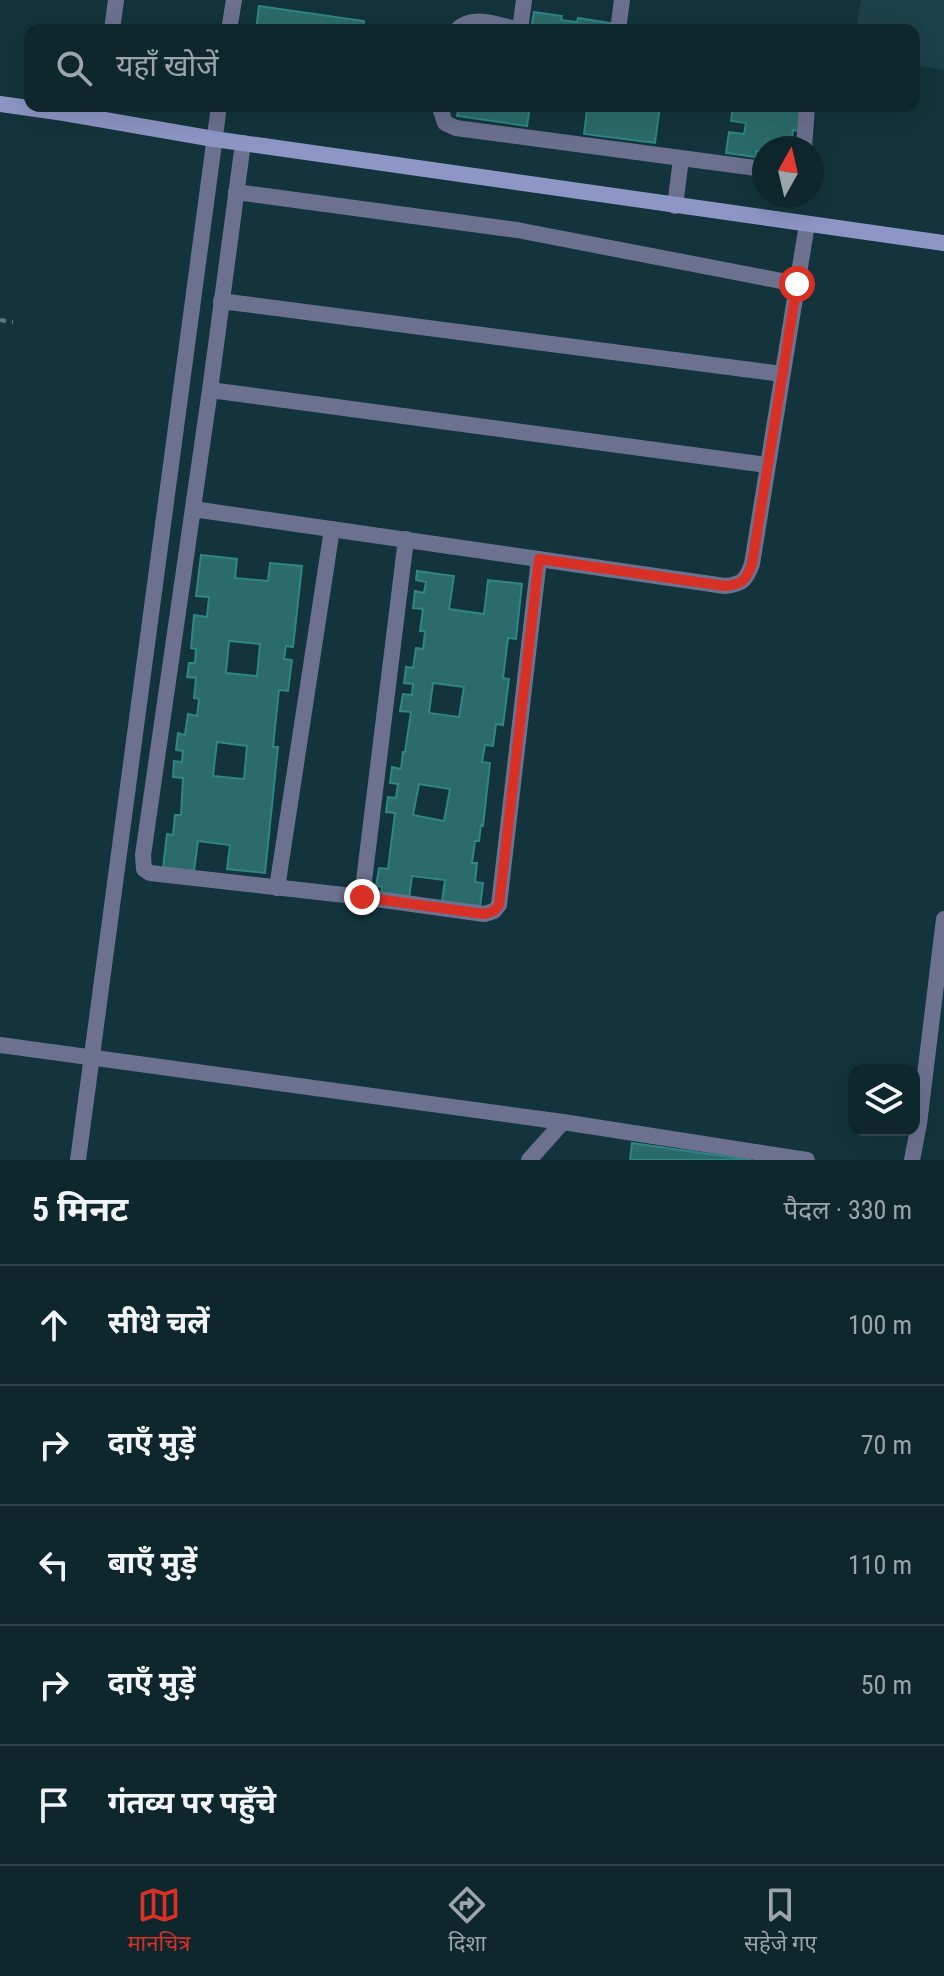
<!DOCTYPE html>
<html lang="hi">
<meta charset="utf-8">
<style>
:root{--surface:#0e272d;--page:#1c3339;--text:#f1f3f6;--muted:#9ba5aa;--line:#2e4449;--accent:#d93025}
body{margin:0;font-family:"Roboto Condensed","Noto Sans Devanagari",sans-serif;background:var(--page);color:var(--text)}
.controls{position:absolute;right:24px;bottom:24px;display:grid;overflow:hidden;border-radius:16px;box-shadow:0 8px 32px #0002}
.controls button{width:72px;height:72px;display:grid;place-items:center;padding:0;border:0;border-bottom:2px solid var(--line);background:var(--surface);color:var(--text);font:40px sans-serif}
.compass{position:absolute;left:752px;top:136px;width:72px;height:72px;border-radius:50%;background:var(--surface);box-shadow:0 8px 32px #0002;rotate:8deg}
.stop{position:absolute;width:24px;height:24px;margin:-18px;border:6px solid #d93025;border-radius:50%;background:#fff}
.stop.end{background:#d93025;border-color:#fff;box-shadow:0 2px 8px #0008}
.list{margin:0;padding:0;list-style:none}
h2{display:flex;justify-content:space-between;align-items:center;height:104px;margin:0;padding:0 32px;font-size:34px}
h2 small{font-size:26px;font-weight:400;color:var(--muted)}
.list li{display:grid;grid-template-columns:52px 1fr auto;gap:24px;align-items:center;box-sizing:border-box;height:120px;padding:0 32px;border-top:2px solid var(--line)}
.list b{display:block;font-size:30px;white-space:nowrap}
.list em{font-size:26px;font-style:normal;color:var(--muted)}
.icon{flex:none;width:44px;height:44px;fill:none;stroke:currentColor;stroke-width:2;stroke-linecap:round;stroke-linejoin:round}
.map{position:relative;flex:none;width:944px;height:1160px;overflow:hidden}
.search{position:absolute;background:var(--surface);box-shadow:0 8px 32px #0002;left:24px;right:24px;top:24px;height:88px;display:flex;align-items:center;gap:20px;box-sizing:border-box;padding:0 28px;border-radius:16px;color:var(--muted);font-size:30px}
.sheet{height:704px;background:var(--surface)}
nav{display:flex;justify-content:space-around;align-items:center;box-sizing:border-box;height:112px;border-top:2px solid var(--line);background:var(--surface);font-size:22px;color:var(--muted)}
nav a{display:grid;justify-items:center;gap:4px}
nav .on{color:var(--accent)}
.map>svg:first-child{display:block}
.built{fill:#1c414a}
.building{fill:#2c6b6b;stroke:#2e8686;stroke-width:2;fill-rule:evenodd}
.lines{fill:none;stroke-linecap:round;stroke-linejoin:round}
.path{stroke:#567d87;stroke-width:4;stroke-dasharray:6 6;stroke-linecap:butt}
.street{stroke:#6b718f;stroke-width:16}
.secondary{stroke:#8d96c5;stroke-width:16}
.route{stroke:#d93025;stroke-width:10}
</style>
<div class="map">
<svg width="944" height="1160" viewBox="0 0 944 1160">
<rect width="100%" height="100%" fill="#13343c"/>
<!-- built -->
<polygon class="built" points="861,0 944,0 944,70 914,65 914,30 856,30"/>
<!-- building -->
<g class="building">
<polygon points="259,6 364,21 363,30 256,30"/>
<polygon points="534,12 562,16 561,20 577,22 578,18 610,23 609,30 531,30"/>
<polygon points="459,106 530,106 527,126 457,116"/>
<polygon points="601,106 660,106 655,143 584,134 587,110 600,111"/>
<polygon points="733,106 764,106 778,108 778,106 801,106 798,131 793,130 792,139 797,139 796,148 764,148 764,152 756,151 756,157 726,153 729,132 744,134 746,123 731,121"/>
<path d="M201 555 237 559 235 578 268 581 270 563 302 566 293 647 286 646 284 659 292 660 288 691 279 690 273 747H278L265 873 227 869 230 845 198 841 194 871 163 868 167 834 173 835 175 815H181L183 778 173 777 174 761 182 762 183 751 176 750 178 733 185 735 188 714 197 716 199 699 194 698 196 678 187 677 189 663H195L196 649 191 648 194 615 207 617 209 597 196 596ZM229 641 260 644 257 676 226 673ZM217 742 247 746 244 779 213 776Z"/>
<path d="M417 571 454 576 449 609 484 614 488 580 522 584 516 639 508 638 503 678 509 679 503 725 496 724 493 746 485 745 482 762 490 763 483 826 481 825 479 841H475L472 863H477L475 882 483 883 480 907 442 902 445 880 412 876 409 898 381 894 382 887 376 886 379 868 388 869 395 813 386 812 388 797 396 798 398 784 390 783 392 767 401 769 403 752H405L411 712 400 711 403 694 412 695 413 684 404 683 406 667 413 668 416 648 423 649 425 631H420L423 609 413 608 415 591 424 593 426 582 416 580ZM433 683 464 687 459 717 429 713ZM419 784 450 789 444 821 413 815Z"/>
<polygon points="632,1143 751,1160 630,1160"/>
</g>
<g class="lines">
<!-- path -->
<polyline class="path" points="0,320 13,322"/>
<!-- street -->
<g class="street">
<polyline points="112,30 116,0"/>
<polyline points="229,30 234,0"/>
<path d="M457 30C472 13 500 26 520 30L524 0"/>
<polyline points="618,30 622,0"/>
<polyline points="441,106 441,111 445,123 456,128 764,169"/>
<polyline points="243,143 210,390 143,855 144,869 150,873 362,897 484,914 494,911 499,905 539,559"/>
<polyline points="804,148 807,106"/>
<polyline points="236,192 517,230 797,284"/>
<polyline points="675,206 681,159"/>
<polyline points="221,301 782,374"/>
<polyline points="210,390 767,465"/>
<path d="M193 509 725 586C743 584 746 580 752 564L807 224"/>
<polyline points="277,888 332,529"/>
<polyline points="362,897 406,539"/>
<polyline points="0,1045 563,1122 807,1160"/>
<polyline points="78,1160 219,106"/>
<polyline points="529,1160 563,1122"/>
<polyline points="912,1160 919,1124 944,919"/>
</g>
<!-- secondary -->
<polyline class="secondary" points="0,104 64,113 214,139 944,243"/>
</g>
<g class="lines">
<!-- route -->
<path class="route" d="M362 897 484 914 494 911 499 905 539 559 725 586C743 584 746 580 752 564L797 284"/>
</g>
</svg>
<div class="controls">
<button><svg class="icon" aria-label="layers" viewBox="0 0 24 24"><path d="M12 4l9 5-9 5-9-5zM3 14l9 5 9-5"/></svg></button>
</div>
<svg class="compass" viewBox="-18 -18 36 36"><path d="M0-13l5 13h-10z" fill="#e53935"/><path d="M0 13l5-13h-10z" fill="#9ba5aa"/></svg>
<div class="stop" style="left:797px;top:284px"></div>
<div class="stop end" style="left:362px;top:897px"></div>
<div class="search"><svg class="icon" aria-label="search" viewBox="0 0 24 24"><circle cx="10" cy="10" r="6"/><path d="M15 15l6 6"/></svg>यहाँ खोजें</div>
</div>
<section class="sheet">
<h2>5 मिनट<small>पैदल · 330 m</small></h2>
<ul class="list">
<li><svg class="icon" aria-label="ahead" viewBox="0 0 24 24"><path d="M12 20V5M6 11l6-6 6 6"/></svg><div><b>सीधे चलें</b></div><em>100 m</em></li>
<li><svg class="icon" aria-label="right" viewBox="0 0 24 24"><path d="M7 20v-9h11M14 6l5 5-5 5"/></svg><div><b>दाएँ मुड़ें</b></div><em>70 m</em></li>
<li><svg class="icon" aria-label="left" viewBox="0 0 24 24"><path d="M17 20v-9H6M10 6l-5 5 5 5"/></svg><div><b>बाएँ मुड़ें</b></div><em>110 m</em></li>
<li><svg class="icon" aria-label="right" viewBox="0 0 24 24"><path d="M7 20v-9h11M14 6l5 5-5 5"/></svg><div><b>दाएँ मुड़ें</b></div><em>50 m</em></li>
<li><svg class="icon" aria-label="arrive" viewBox="0 0 24 24"><path d="M6 21V4h12l-3 4 3 4H6"/></svg><div><b>गंतव्य पर पहुँचे</b></div></li>
</ul>
</section>
<nav>
<a class="on"><svg class="icon" aria-label="map" viewBox="0 0 24 24"><path d="M3 6l6-2 6 2 6-2v14l-6 2-6-2-6 2zM9 4v14M15 6v14"/></svg>मानचित्र</a>
<a><svg class="icon" aria-label="directions" viewBox="0 0 24 24"><path d="M12 3l9 9-9 9-9-9zM9 14v-3h6M13 9l2 2-2 2"/></svg>दिशा</a>
<a><svg class="icon" aria-label="saved" viewBox="0 0 24 24"><path d="M7 4h10v16l-5-4-5 4z"/></svg>सहेजे गए</a>
</nav>
